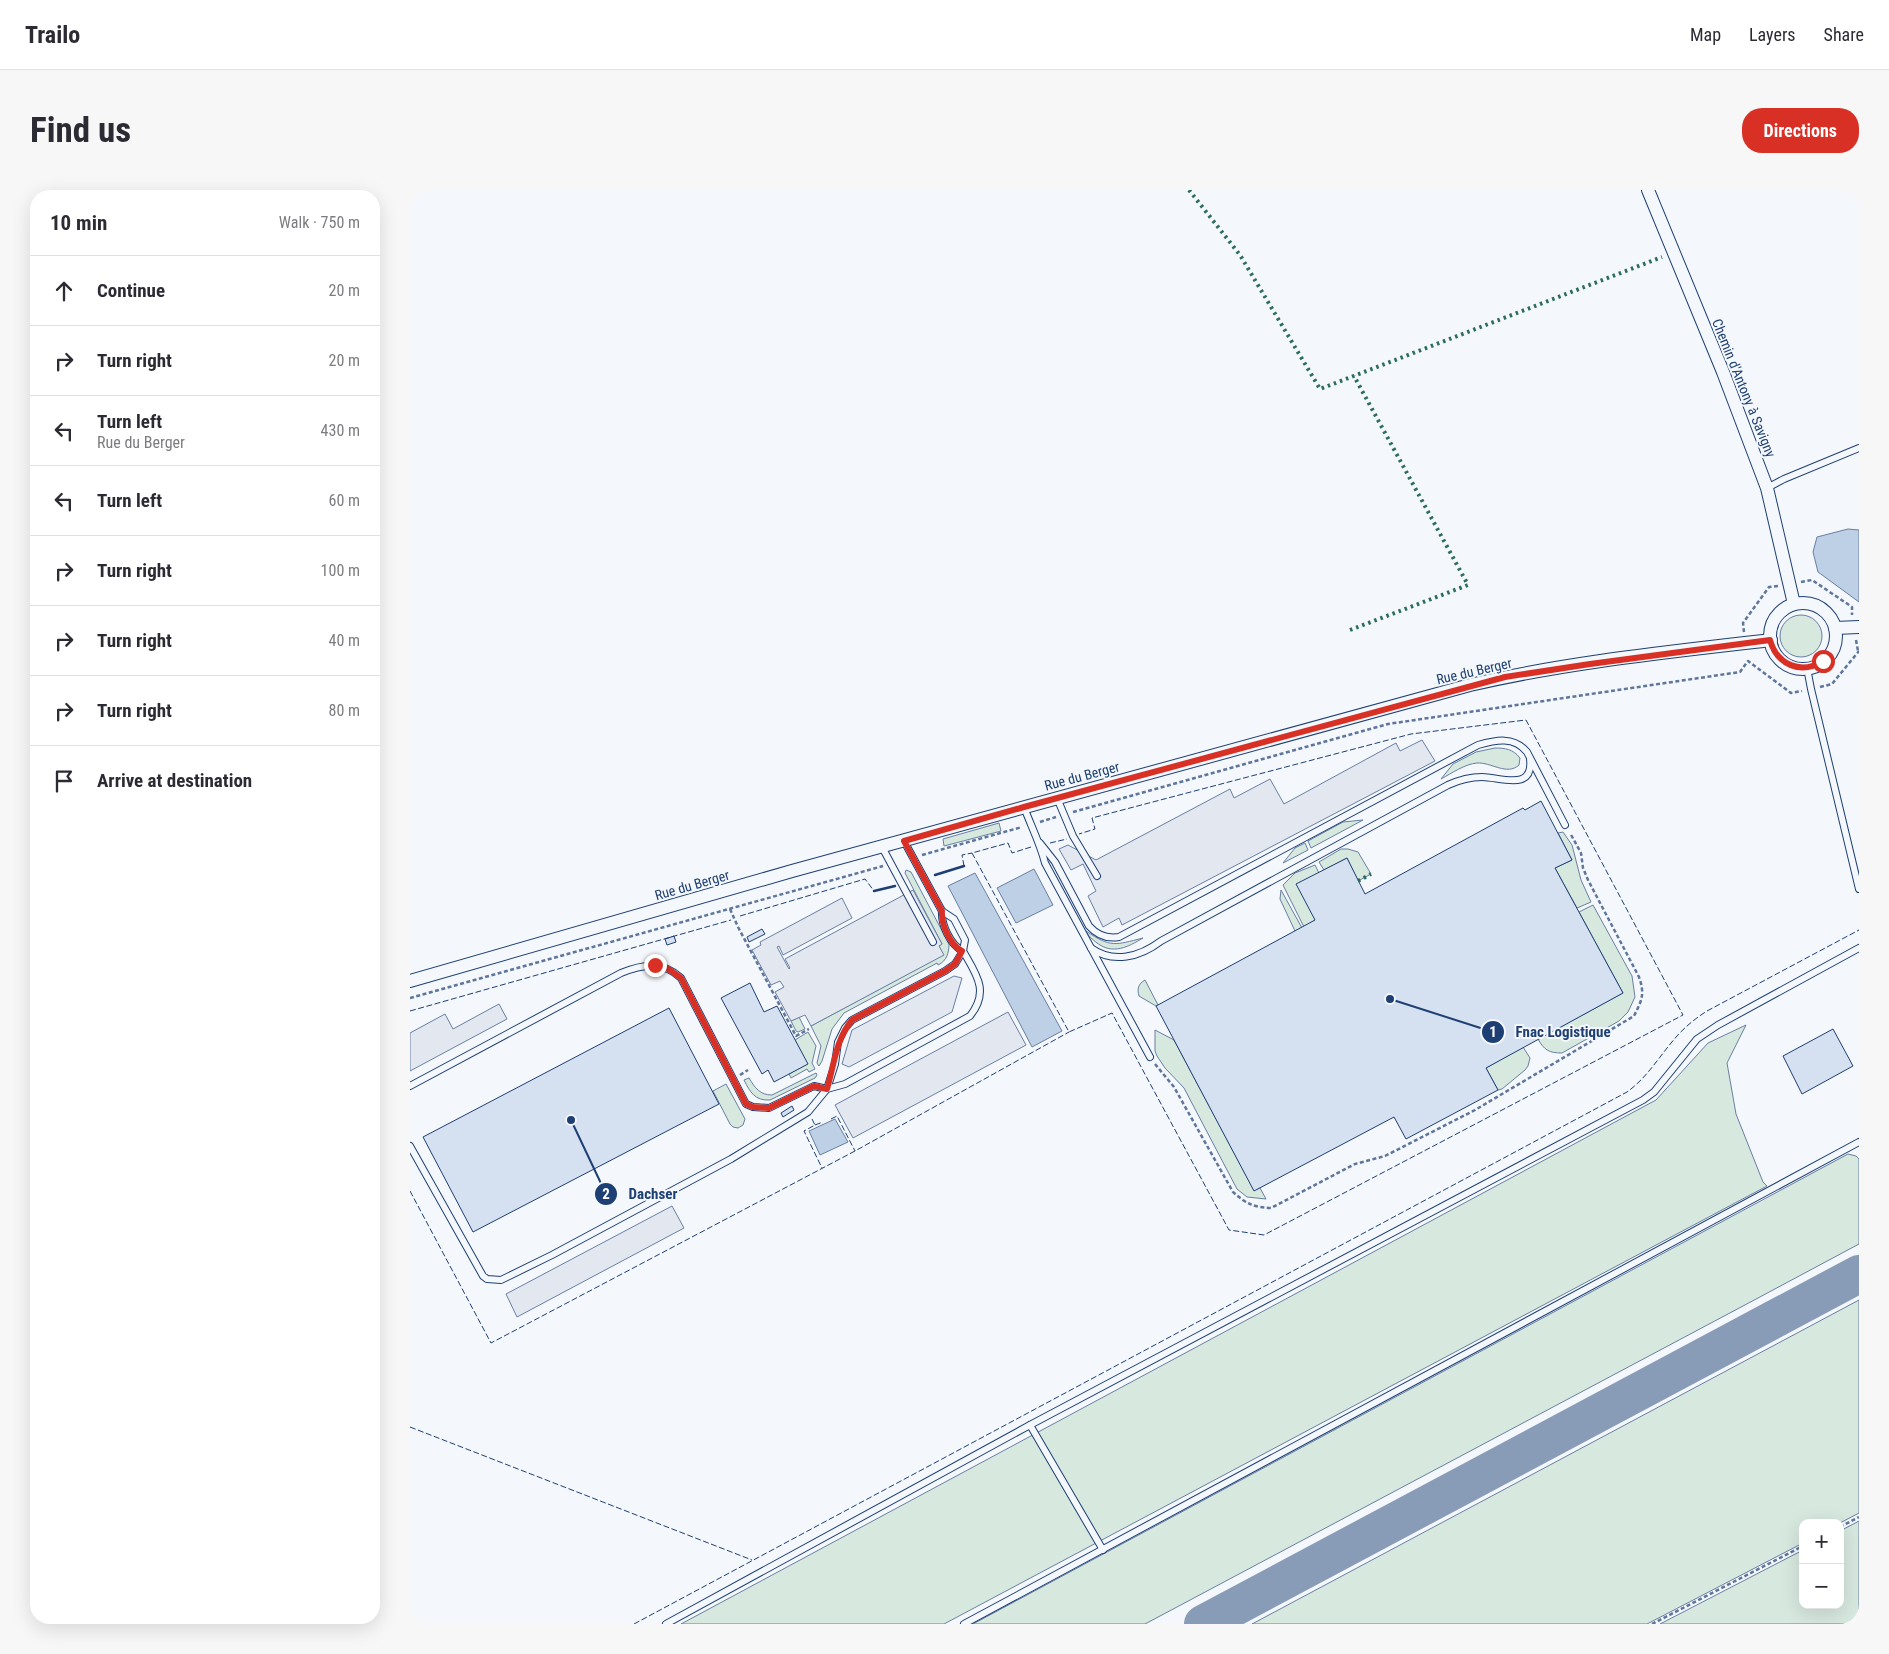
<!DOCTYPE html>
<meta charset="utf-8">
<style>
:root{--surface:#fff;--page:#f7f7f7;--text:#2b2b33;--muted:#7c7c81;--line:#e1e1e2;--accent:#d93025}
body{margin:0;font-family:"Roboto Condensed",sans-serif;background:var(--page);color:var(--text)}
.controls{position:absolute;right:15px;bottom:15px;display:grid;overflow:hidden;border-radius:10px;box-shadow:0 5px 20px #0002}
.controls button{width:45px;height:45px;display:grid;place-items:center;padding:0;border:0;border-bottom:1px solid var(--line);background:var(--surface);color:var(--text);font:25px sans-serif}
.stop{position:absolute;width:15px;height:15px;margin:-11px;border:4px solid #d93025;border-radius:50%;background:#fff}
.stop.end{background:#d93025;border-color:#fff;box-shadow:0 1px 5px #0008}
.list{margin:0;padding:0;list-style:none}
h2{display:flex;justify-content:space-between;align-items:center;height:65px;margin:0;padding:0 20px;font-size:21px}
h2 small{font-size:16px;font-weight:400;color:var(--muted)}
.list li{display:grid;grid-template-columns:32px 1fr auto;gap:15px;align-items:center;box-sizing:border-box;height:70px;padding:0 20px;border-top:1px solid var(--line)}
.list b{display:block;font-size:19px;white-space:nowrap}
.list p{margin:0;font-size:16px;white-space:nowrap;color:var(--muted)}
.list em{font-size:16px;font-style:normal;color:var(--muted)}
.icon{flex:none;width:28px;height:28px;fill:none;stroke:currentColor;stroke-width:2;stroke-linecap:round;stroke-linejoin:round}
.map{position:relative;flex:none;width:1449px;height:1434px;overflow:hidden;border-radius:20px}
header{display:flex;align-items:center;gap:30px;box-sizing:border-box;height:70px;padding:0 25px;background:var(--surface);border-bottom:1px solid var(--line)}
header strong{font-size:24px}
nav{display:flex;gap:28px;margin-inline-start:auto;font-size:18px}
.intro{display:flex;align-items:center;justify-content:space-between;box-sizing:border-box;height:120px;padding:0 30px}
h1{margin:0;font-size:35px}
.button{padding:12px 22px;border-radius:20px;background:var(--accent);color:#fff;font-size:18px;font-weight:700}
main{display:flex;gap:30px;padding:0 30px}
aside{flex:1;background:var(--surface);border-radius:20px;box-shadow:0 5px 20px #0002}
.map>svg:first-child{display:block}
.green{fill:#d7e8df;stroke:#687fa3}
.parking{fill:#e3e8f0;stroke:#687fa3}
.water{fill:#bed0e5;stroke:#687fa3}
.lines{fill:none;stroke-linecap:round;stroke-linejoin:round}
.taxiway{stroke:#889bb7;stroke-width:38}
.building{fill:#d5e0f0;stroke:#1d3f73}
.service-casing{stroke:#1d3f73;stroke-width:8}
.minor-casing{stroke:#1d3f73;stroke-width:14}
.path{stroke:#5e769c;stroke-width:2.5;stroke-dasharray:4 2.5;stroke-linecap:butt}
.service{stroke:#f4f7fb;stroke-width:6}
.minor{stroke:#f4f7fb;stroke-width:12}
.hedge{stroke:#2c6c60;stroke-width:4;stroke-dasharray:2.5 4;stroke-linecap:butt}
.fence{stroke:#1d3f73;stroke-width:1;stroke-dasharray:6 2.5;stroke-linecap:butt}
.wall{stroke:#1d3f73;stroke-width:2.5}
.route{stroke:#d93025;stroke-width:6}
.labels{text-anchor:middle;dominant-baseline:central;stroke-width:4;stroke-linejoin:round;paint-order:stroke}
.street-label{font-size:14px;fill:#1d3f73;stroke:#f4f7fb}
.leader{fill:none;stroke:#1d3f73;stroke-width:2}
.callout-dot{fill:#1d3f73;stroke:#f4f7fb;stroke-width:2}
.mark-label{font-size:15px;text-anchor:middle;font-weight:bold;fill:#fff}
.callout-label{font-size:15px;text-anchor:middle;font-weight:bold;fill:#1d3f73;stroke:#f4f7fb;stroke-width:4;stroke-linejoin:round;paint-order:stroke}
</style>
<header>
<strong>Trailo</strong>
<nav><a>Map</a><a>Layers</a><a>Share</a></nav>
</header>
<div class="intro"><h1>Find us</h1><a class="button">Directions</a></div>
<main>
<aside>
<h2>10 min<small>Walk · 750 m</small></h2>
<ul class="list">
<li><svg class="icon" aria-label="ahead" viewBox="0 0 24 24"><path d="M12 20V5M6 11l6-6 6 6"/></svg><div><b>Continue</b></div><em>20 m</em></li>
<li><svg class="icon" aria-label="right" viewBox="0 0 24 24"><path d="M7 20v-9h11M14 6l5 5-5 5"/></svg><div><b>Turn right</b></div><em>20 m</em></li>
<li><svg class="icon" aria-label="left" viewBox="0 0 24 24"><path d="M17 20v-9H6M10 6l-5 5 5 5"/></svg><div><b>Turn left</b><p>Rue du Berger</p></div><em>430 m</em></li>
<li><svg class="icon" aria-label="left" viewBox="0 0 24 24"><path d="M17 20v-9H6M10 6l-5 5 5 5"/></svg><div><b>Turn left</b></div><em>60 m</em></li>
<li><svg class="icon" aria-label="right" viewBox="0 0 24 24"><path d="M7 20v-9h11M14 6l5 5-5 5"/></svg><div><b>Turn right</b></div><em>100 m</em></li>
<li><svg class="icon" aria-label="right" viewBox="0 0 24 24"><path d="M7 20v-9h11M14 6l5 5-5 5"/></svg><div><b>Turn right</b></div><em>40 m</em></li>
<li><svg class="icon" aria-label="right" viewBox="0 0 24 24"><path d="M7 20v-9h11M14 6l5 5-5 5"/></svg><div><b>Turn right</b></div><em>80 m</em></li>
<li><svg class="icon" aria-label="arrive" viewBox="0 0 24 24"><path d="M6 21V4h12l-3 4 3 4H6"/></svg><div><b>Arrive at destination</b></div></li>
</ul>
</aside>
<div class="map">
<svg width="1449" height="1434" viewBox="0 0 1449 1434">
<rect width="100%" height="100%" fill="#f4f7fb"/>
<!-- green -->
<g class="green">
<circle cx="1391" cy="446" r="21"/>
<path d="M1085 558C1095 558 1103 559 1110 568L1109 575C1097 586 1081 572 1067 573 1055 574 1042 583 1031 589L1043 574 1066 562Z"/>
<polygon points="953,630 901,658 898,651 933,632"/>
<polygon points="589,633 591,641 534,656 533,649"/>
<polygon points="1153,642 1162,655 1171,690 1181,712 1167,718 1145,678 1162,670 1148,643"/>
<polygon points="895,653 898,660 873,673 885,658"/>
<polygon points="931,659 938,659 948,662 961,684 948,691 937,668 914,680 909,672"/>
<polygon points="905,675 909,683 905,730 894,737 873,695 885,683"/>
<path d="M496 680 501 682 539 754C539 762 537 771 528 775L527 773 434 823 422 839 412 871 409 876 407 873 411 856 401 836 533 765 529 756 532 754 495 683Z"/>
<polygon points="871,700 892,738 885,741 870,709"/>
<path d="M1183 715 1222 786 1225 807 1218 822 1209 831 1152 863C1139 863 1134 860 1128 849L1213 803 1169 722Z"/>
<path d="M676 741C701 758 705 755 733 748 718 757 703 765 687 753 682 749 679 747 676 741Z"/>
<path d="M735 790 748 815 746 816 729 806C727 799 728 794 735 790Z"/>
<polygon points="389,827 395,839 388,842 386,841 381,831"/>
<polygon points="1336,835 1317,873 1326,924 1353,992 1357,996 534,1434 271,1434 1246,910 1298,853"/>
<polygon points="745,840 764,850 844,1000 850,998 856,1009 837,1007 827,999 774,898 755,878 747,866 745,861"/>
<polygon points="398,842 406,856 402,873 405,879 399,882 397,879 381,888 379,884 397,874 385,850"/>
<polygon points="1113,857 1120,868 1118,876 1115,880 1092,899 1088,900 1076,878"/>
<path d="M406 883 407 885 405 888 360 910C345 911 340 902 334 890L339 888C345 898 350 905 362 905Z"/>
<polygon points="316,894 335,929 333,935 328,938 323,937 320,934 303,901"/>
<polygon points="1438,964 1446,966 1449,969 1449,1054 1348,1108 735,1434 563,1434"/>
<polygon points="1449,1110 1449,1323 1430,1333 1393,1333 1393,1353 1237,1434 842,1434"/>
<polygon points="1449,1331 1449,1434 1250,1434 1393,1360 1393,1415 1430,1415 1430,1341"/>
</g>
<!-- parking -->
<g class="parking">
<polygon points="1012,550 1025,571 712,735 709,728 693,737 678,706 686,701 673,674 661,680 649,659 658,655 686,670 820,599 824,608 860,589 874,614 986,553 990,561"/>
<polygon points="503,700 532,754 529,756 534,765 401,836 395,825 381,831 365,802 374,797 370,791 361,795 342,760 351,755 350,752 432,708 442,728 373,765 369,756 367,757 379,779 380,778 375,769"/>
<polygon points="544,786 552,788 542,822 439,877 432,874 442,840"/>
<polygon points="89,814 97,829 0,881 0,843 35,824 43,839"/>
<polygon points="598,822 616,855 443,948 425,915"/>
<polygon points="262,1016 274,1038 107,1127 96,1104"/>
</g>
<!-- water -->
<g class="water">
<polygon points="1438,339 1449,340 1449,412 1408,382 1403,362 1407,347"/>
<polygon points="624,679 643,715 606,733 587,698"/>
<polygon points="565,683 652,841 622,857 538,696"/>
<polygon points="425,929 438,952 410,965 399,941"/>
</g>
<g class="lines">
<!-- taxiway -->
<polyline class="taxiway" points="793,1434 1449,1084"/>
</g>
<!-- building -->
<g class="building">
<polygon points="1131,611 1162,670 1145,678 1213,803 1076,878 1088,900 996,949 984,927 844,1001 746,816 905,730 886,694 937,668 955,704 1113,618 1115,620"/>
<polygon points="352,739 355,744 339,752 337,747"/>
<polygon points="264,746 266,752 257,755 255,749"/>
<polygon points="340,793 354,822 367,816 398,874 364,892 358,880 352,884 311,808"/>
<polygon points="259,818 309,914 63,1042 13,947"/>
<polygon points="1423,839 1443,876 1392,904 1373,866"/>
<polygon points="382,916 384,920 373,927 371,923"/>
</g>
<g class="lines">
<defs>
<g id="service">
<polyline points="1357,298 1374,289 1449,258"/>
<polyline points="1397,478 1401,499 1449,699"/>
<polyline points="647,608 663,646 687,686"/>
<path d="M614 617C621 636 630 653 635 673L740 867"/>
<path d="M630 653 645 672 679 736C687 745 697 749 709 747L1068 555C1086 550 1104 546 1117 562L1155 635"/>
<polyline points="472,657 523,752"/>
<path d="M681 758C703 774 730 767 751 751L1038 595C1049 590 1060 587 1072 587 1090 587 1124 602 1120 569"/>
<path d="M0 896 211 783C233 774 253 771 271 788L336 914 343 917 359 918 404 896 417 899 435 894 560 826C580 801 566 784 553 761L555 750 544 729 532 721 494 651"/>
<path d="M0 956 73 1086 77 1089 91 1090 142 1065 321 969 398 922 417 899 425 874 428 852 435 838 442 830 535 781 545 774 553 761C540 755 531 734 532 721"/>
<polyline points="620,1235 693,1360"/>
<polyline points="256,1434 620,1235 1233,910 1244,902 1287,849 1308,835 1449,758"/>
<polyline points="554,1434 1449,952"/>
</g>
<g id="minor">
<polyline points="1238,0 1313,182 1357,298 1384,414"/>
<circle cx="1393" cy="446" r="33"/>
<polyline points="1425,438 1449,437"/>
<path d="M0 791 382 681 1060 495C1158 472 1260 462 1361 450"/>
</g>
</defs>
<!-- service casing -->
<use href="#service" class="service-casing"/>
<!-- minor casing -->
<use href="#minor" class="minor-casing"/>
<!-- path -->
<g class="path">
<polyline points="1391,392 1402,390 1442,417 1442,425"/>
<polyline points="1334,442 1333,433 1359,397 1368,396"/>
<polyline points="1446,450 1448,461"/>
<polyline points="1410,497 1422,494 1449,461"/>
<polyline points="663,622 978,534 1323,483 1330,482 1338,471 1381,503 1392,501"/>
<polyline points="630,632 646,627"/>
<polyline points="512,665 612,637"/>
<polyline points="320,719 328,737 386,846 399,839"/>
<polyline points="0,808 473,676"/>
<path d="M745 874 764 897 823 1002C837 1014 842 1017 861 1018L945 974 975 966 1065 920 1224 826C1232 810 1235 804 1229 787L1178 690 1173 678 1171 663 1160 643"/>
<polyline points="330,885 338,880"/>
<polyline points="1430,1337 1449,1327"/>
<polyline points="1242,1434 1393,1356"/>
</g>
<!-- service -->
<use href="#service" class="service"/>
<!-- minor -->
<use href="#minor" class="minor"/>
<!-- hedge -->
<g class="hedge">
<polyline points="779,0 830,65 910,199 1252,67"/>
<polyline points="940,440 1058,395 944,186"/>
<polyline points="948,691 961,684"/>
</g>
<!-- fence -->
<g class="fence">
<polyline points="640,653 657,649"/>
<polyline points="621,657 602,663 598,653 562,663 659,842 702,823 819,1040 854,1045 1273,825 1116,530 1001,544 682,628 685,639 669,644"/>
<polyline points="554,676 552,665 562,663"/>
<polyline points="330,726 455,689 464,701"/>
<polyline points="0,821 321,730"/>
<polyline points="402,929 405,935 394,941 412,978"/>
<polyline points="421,929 427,926 445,961"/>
<polyline points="405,935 413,932"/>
<polyline points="0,1001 81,1153 445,961 659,842"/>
<polyline points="0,1237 342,1370"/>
<path d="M224 1434 1217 902C1238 887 1250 865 1267 846 1276 836 1286 828 1297 821L1449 740"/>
</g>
<!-- wall -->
<g class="wall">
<polyline points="525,685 554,676"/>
<polyline points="464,701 485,696"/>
</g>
</g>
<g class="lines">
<!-- route -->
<path class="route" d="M245 775 257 778 271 788 336 914 343 917 359 918 404 896 417 899C424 875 426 849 442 830L535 781 545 774 552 761C540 755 531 734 532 721L494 651 614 617 1095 487 1180 474 1360 450C1367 475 1391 485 1413 471"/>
</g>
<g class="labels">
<!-- street labels -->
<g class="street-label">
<text transform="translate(1334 198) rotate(68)">Chemin d'Antony à Savigny</text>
<text transform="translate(1064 481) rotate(-13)">Rue du Berger</text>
<text transform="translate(672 586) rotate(-15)">Rue du Berger</text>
<text transform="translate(282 695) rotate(-16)">Rue du Berger</text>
</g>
</g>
<!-- callouts -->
<path class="leader" d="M980 809L1083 842M161 930L196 1004"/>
<g class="callout-dot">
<circle cx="980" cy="809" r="5"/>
<circle cx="161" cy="930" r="5"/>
<circle cx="1083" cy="842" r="12"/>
<circle cx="196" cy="1004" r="12"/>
</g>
<g class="mark-label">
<text x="1083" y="847">1</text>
<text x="196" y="1009">2</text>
</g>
<g class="callout-label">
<text x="1153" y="847">Fnac Logistique</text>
<text x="243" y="1009">Dachser</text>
</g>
</svg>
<div class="controls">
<button>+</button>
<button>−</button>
</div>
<div class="stop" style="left:1413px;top:471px"></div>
<div class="stop end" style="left:245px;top:775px"></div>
</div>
</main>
